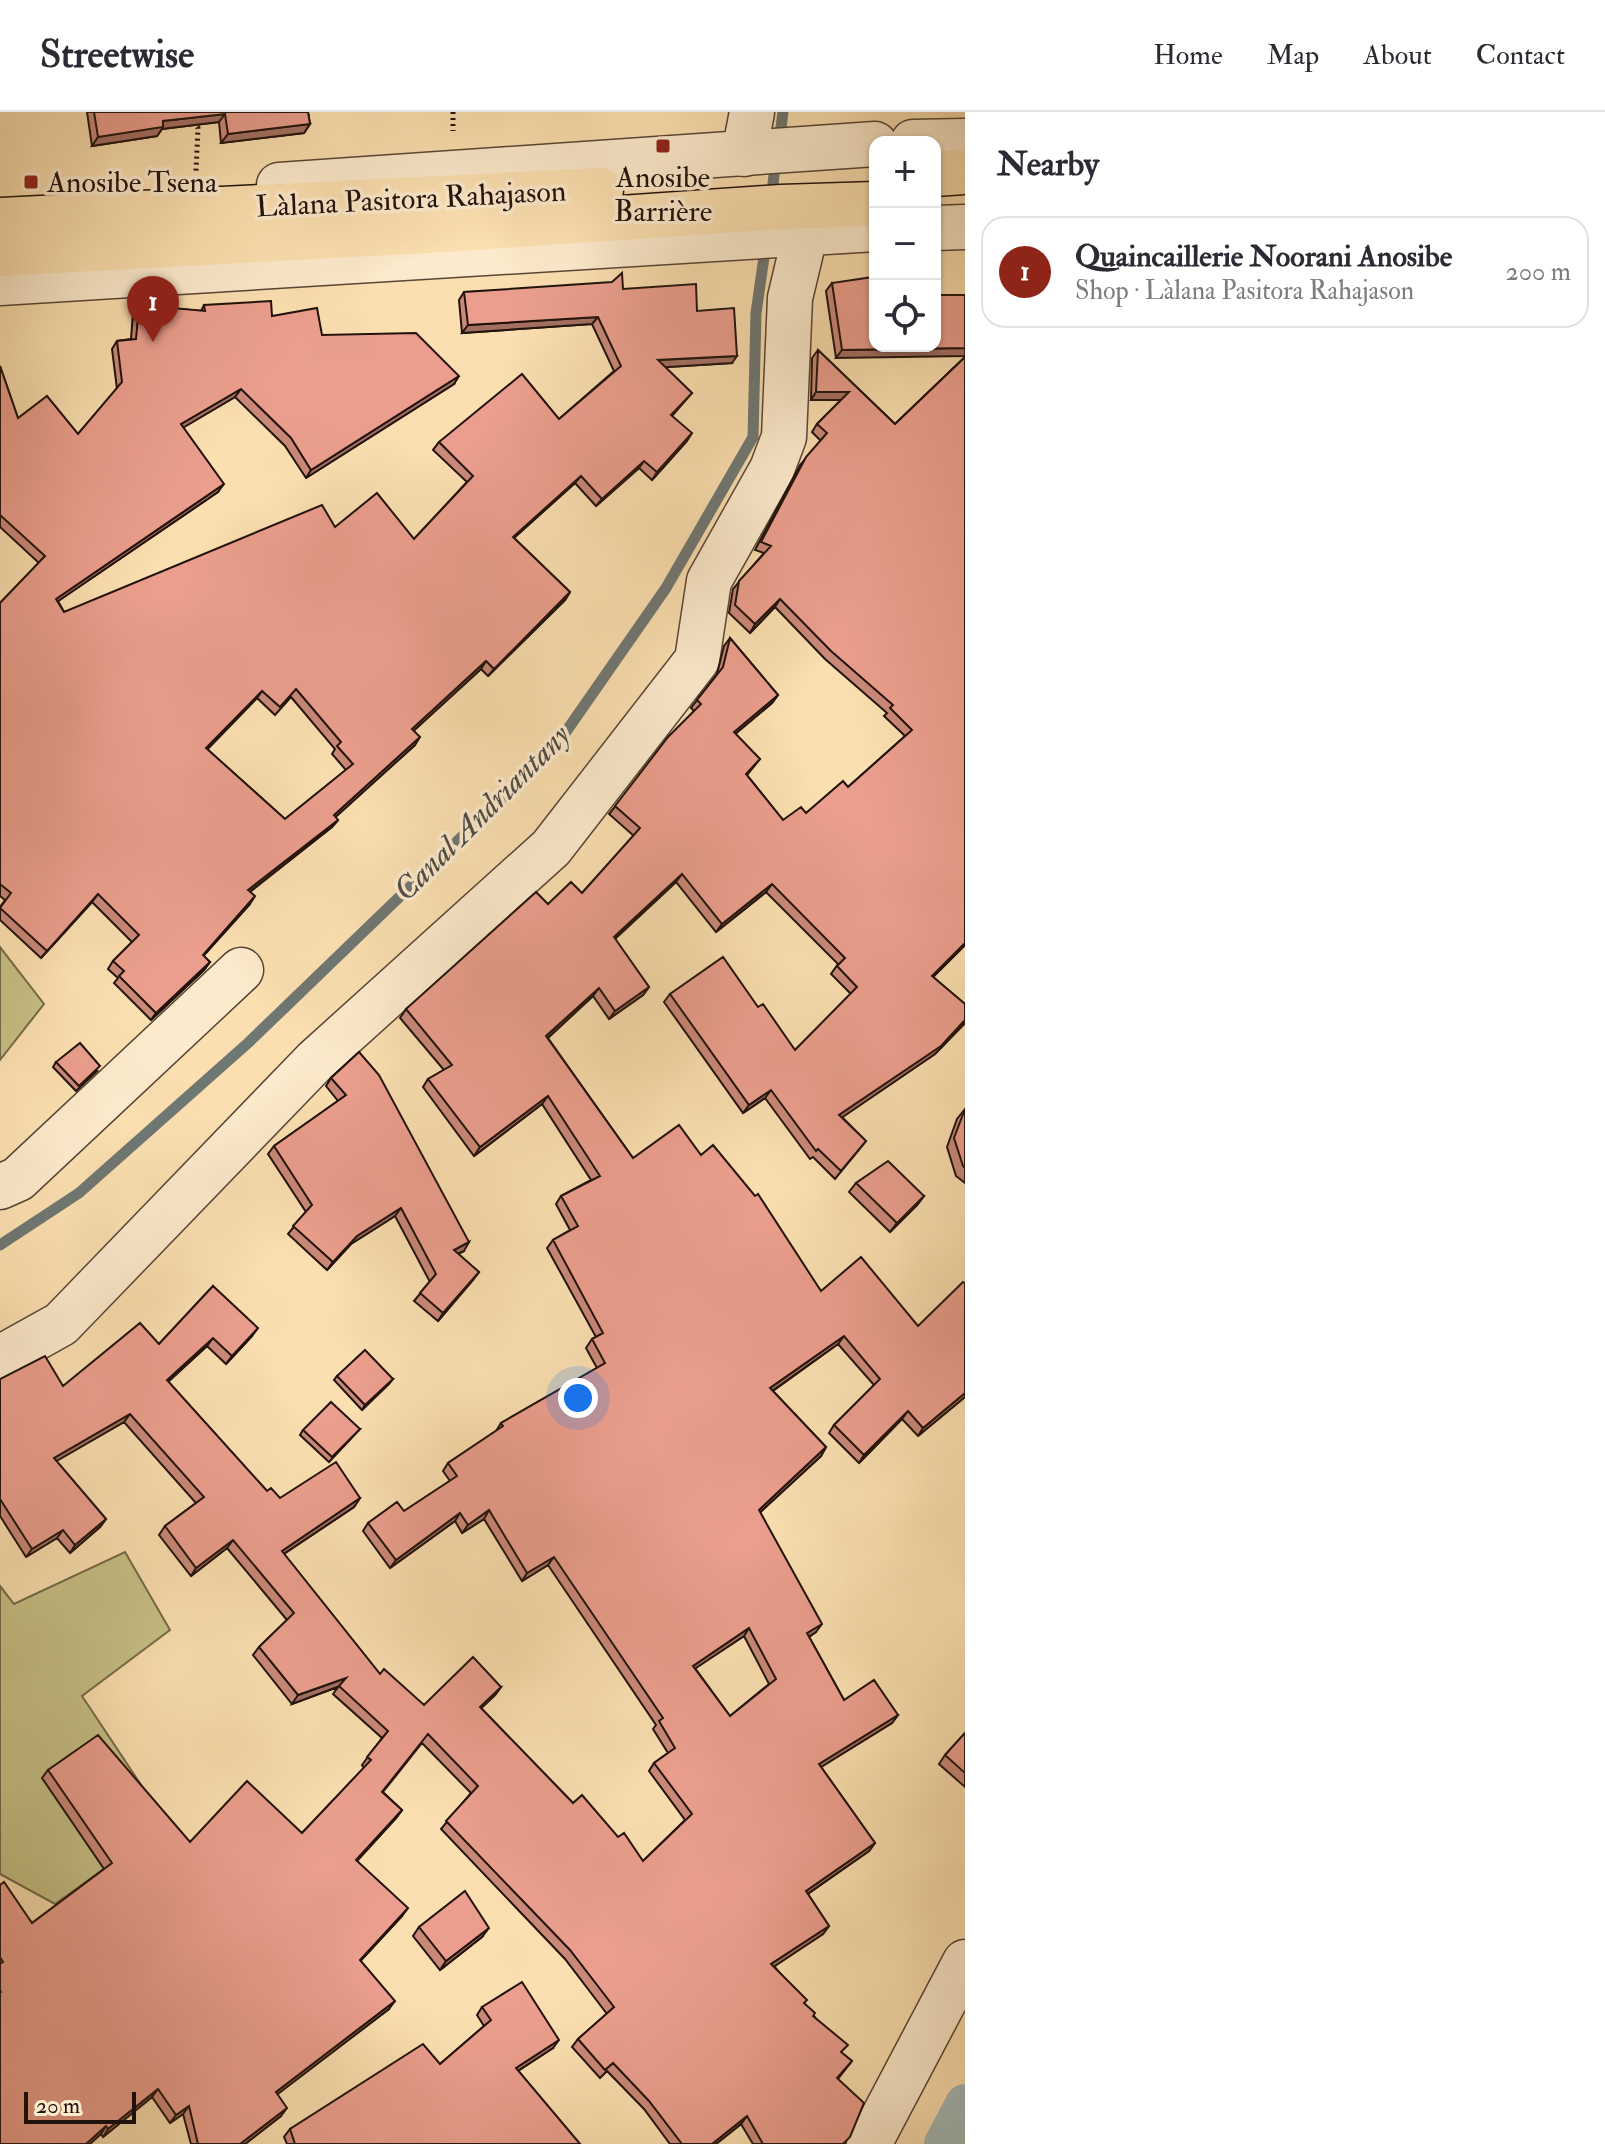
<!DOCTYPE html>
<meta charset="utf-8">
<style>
:root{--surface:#fff;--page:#f7f7f7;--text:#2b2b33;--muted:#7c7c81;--line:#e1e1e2;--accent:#8f2418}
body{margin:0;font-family:"IM FELL Double Pica",serif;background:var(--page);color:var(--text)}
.controls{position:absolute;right:24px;top:24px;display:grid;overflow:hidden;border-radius:16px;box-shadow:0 2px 6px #0004}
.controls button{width:72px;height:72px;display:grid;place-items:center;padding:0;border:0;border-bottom:2px solid var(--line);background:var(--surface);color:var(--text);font:40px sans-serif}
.scale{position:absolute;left:24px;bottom:20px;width:112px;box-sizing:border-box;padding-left:8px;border:4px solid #21120c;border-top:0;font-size:22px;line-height:28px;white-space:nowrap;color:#21120c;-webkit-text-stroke:6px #fceacc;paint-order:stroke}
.you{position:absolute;left:578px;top:1286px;width:28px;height:28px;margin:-20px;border:6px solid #fff;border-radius:50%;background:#1a73e8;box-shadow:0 0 0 12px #1a73e833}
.badge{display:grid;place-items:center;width:52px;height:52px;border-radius:50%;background:var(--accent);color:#fff;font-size:26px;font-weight:700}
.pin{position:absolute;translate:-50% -66px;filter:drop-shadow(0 2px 4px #0008)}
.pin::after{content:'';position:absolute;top:42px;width:28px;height:24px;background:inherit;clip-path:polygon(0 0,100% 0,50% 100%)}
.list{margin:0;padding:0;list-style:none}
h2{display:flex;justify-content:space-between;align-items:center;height:104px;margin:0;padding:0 32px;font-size:34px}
h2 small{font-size:26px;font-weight:400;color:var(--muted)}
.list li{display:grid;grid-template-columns:52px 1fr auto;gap:24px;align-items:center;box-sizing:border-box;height:112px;margin:0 16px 16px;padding:0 16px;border:2px solid var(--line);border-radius:24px}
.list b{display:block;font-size:30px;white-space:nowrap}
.list p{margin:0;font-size:26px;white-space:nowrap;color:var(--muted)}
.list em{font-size:26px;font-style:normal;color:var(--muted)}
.icon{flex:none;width:44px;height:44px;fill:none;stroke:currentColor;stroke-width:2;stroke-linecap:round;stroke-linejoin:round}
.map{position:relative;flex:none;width:965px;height:2032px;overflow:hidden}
header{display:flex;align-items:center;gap:48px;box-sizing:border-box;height:112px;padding:0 40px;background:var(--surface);border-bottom:2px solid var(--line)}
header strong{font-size:38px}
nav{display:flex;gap:44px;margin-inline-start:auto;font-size:28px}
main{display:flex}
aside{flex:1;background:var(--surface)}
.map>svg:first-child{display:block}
.green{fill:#c6c086;stroke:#746949;stroke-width:2}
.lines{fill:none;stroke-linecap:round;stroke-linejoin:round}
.stream{stroke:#6f7773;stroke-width:11}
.canal{stroke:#a3bab7;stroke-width:40}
.minor-casing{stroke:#584535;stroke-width:47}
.major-casing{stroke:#21120c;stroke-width:47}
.path{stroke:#21120c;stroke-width:5;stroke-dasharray:2 4;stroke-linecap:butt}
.minor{stroke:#fceacc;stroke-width:44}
.major{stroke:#fbdfb0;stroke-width:44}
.wall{fill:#ca8879;stroke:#21120c;stroke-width:2;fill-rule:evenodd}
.shaded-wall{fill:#a46f63;stroke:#21120c;stroke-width:2}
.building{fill:#eb9e8d;stroke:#21120c;stroke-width:2;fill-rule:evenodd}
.poi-dot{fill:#8f2418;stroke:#fceacc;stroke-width:3}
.labels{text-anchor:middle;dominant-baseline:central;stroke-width:7;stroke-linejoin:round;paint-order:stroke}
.poi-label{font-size:30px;fill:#21120c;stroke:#fceacc}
.street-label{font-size:30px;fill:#21120c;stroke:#fceacc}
.water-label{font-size:32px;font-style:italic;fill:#4e4d48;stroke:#fceacc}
</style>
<header>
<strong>Streetwise</strong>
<nav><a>Home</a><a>Map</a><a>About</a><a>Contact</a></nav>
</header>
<main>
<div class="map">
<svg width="965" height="2032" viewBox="0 0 965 2032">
<rect width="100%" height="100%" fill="#fbdfb0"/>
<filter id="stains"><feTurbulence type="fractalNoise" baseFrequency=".0025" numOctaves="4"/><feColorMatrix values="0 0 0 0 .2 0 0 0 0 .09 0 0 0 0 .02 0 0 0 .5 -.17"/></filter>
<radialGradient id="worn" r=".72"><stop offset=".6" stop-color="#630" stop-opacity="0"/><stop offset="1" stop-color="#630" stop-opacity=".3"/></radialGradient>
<!-- green -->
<g class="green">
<polygon points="0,835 44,892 0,948"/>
<polygon points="125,1440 170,1518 82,1584 167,1712 55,1792 0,1762 0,1474 14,1492"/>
</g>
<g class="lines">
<!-- stream -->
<g class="stream">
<polyline points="779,31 783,0"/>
<polyline points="771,87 776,48"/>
<polyline points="0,1133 79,1081 248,931 556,634 666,476 753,325 756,201 766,131"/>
<polyline points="958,2032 965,2019"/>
</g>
<!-- canal -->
<polyline class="canal" points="944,2032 965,1992"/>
<defs>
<g id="minor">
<polyline points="913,30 965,29"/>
<polyline points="744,42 752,0"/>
<polyline points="279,73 875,32"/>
<polyline points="935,116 965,115"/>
<polyline points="0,171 875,117"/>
<polyline points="0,1075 18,1067 241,858"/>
<polyline points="0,1246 61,1212 315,949 551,736 697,548 709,469 772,357 784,325 790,186 806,119"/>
<polyline points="869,2032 965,1850"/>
</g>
<g id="major">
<polyline points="935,62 965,60"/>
<polyline points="0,108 601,78"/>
<polyline points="0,142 445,118 781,95 875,92"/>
</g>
</defs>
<!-- minor casing -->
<use href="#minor" class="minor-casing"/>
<!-- major casing -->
<use href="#major" class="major-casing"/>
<!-- path -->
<g class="path">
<polyline points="187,0 198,16 196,59"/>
<polyline points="453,0 453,19"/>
</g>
<!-- minor -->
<use href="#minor" class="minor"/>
<!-- major -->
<use href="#major" class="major"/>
</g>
<!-- wall -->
<g class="wall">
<polygon points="87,0 308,0 310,12 304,21 221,31 219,10 162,17 157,24 92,34"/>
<polygon points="832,171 875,234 836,246 826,179"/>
<path d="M623 177 697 199 732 251 665 255 692 281 672 304 687 329 652 368 639 356 596 394 575 371 514 426 570 480 565 488 488 564 481 557 414 618 415 633 335 705 338 708 332 715 250 780V792L203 844 210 850 204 858 151 908 114 871 118 866 108 857 113 849 132 830 92 790 41 846 0 808V795L5 788 0 784V491L39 451 0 415V254L18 306 78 322 117 277 112 237 117 229 131 227 133 201 139 193 201 199 204 193 272 204 454 272 306 366 285 334 235 285 183 315 218 380 58 489 64 500 335 415 414 427 467 370 433 338 439 330 559 307 614 259 592 212 462 221 459 188 464 180ZM291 585 335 637 332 642 346 658 285 707 207 637 257 586 275 603Z"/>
<path d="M818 238 895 312 965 245V833L933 865 965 892V911L935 942 842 1005 866 1029 835 1067 813 1045 810 1047 765 986 743 1001 664 890 670 882 758 895 795 938 851 882 831 862 838 852 766 780 716 820 676 770 615 827 649 875 643 883 609 907 593 884 548 926 633 1046 701 1043 821 1179 965 1285 918 1324 902 1307 859 1351 829 1321 834 1313 874 1273 838 1232 773 1279 826 1335 821 1344 760 1400 816 1520 809 1525 844 1588 898 1603 892 1611 821 1655 875 1731 869 1739 808 1782 829 1814 823 1822 774 1854 805 1892 842 1941 852 1949 838 1967 845 2032H753L741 2012 716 2032H670L644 1997 607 1959 600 1966 572 1935 578 1927 607 1902 565 1847 441 1717 471 1681 422 1631 383 1680 402 1698 396 1706 357 1749 402 1804 360 1849 389 1897 277 1982 281 2004 245 2032H191L183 2002 170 2011 152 1985 103 2025 101 2022 0 2032V1773L32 1811 104 1757 42 1666 48 1658 190 1730 302 1721 364 1656 362 1653 382 1626 333 1582 338 1575 292 1592 253 1543 259 1535 287 1508 227 1436 191 1464 159 1423 165 1414 196 1391 124 1310 56 1349 106 1407 100 1415 70 1441 57 1426 26 1445 0 1404V1267L63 1274 159 1232 213 1174 252 1224 226 1252 207 1234 168 1270 267 1379 280 1386H360L354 1395 284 1442 380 1562 424 1593 501 1575 495 1583 481 1596 573 1691 618 1725 643 1749 685 1708 649 1659 654 1651 668 1641 653 1617 656 1613 548 1453 522 1469 484 1407 462 1421 455 1409 390 1456 363 1419 368 1411 404 1399 450 1369 443 1359 448 1351 496 1319 501 1311 597 1256 586 1236 592 1227 596 1225 547 1136 553 1128 570 1118 556 1092 561 1084 591 1068 542 992 474 1044 423 975 428 967 444 958 400 906 406 897 548 792 582 781 634 724 609 702 694 599 691 596 717 562 724 534 730 526 778 583 772 591 735 622 760 647 747 663 783 708 806 701 848 675 905 624 884 604 887 601 825 547 775 495 750 521 729 501 733 477 764 441 755 438 800 353 821 329 812 320 817 312 841 288H811L812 246ZM744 1524 769 1572 730 1604 695 1556Z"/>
<polygon points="359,940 464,1139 458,1142 479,1160 438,1209 414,1189 430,1170 395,1104 351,1132 327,1158 288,1122 306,1100 268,1042 274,1034 338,989 326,974 331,966"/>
<polygon points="56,950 97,959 76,979 53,955"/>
<polygon points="965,997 965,1071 956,1064 947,1035 957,1007"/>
<polygon points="856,1071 924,1084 917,1093 890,1120 849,1080"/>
<polygon points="337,1264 393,1267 362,1298 334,1268"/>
<polygon points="360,1317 329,1350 300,1323 303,1318"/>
<polygon points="965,1621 965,1675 939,1652 945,1643"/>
<polygon points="419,1815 482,1825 440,1858 413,1824"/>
<polygon points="482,1895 553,1936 518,1959 580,2032 287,2032 284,2025 290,2017 440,1952 484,1914 477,1903"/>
</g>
<!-- shaded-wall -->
<g class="shaded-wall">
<polygon points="225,2 219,10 162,17 157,24 92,34 98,25 163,9"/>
<polygon points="310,12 304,21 221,31 228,22"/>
<polygon points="598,205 592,212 462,221 468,213"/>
<polygon points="965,236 965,244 836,246 842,238"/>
<polygon points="737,244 732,251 652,256 658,248"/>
<polygon points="459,264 454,272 306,366 311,358"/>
<polygon points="241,277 235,285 176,320 181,312"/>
<polygon points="816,280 849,280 843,288 811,288"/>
<polygon points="692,321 687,329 652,368 657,360"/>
<polygon points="644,349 639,356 596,394 602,387"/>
<polygon points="581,364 575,371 507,432 513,425"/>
<polygon points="224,372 218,380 51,494 56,487"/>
<polygon points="570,480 565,488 488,564 494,557"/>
<polygon points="780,487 775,495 750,521 755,512"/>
<polygon points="486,549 481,557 407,625 412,617"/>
<polygon points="262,579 257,586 201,644 206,636"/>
<polygon points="778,583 772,591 728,628 734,620"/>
<polygon points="420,625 415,633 329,711 334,703"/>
<polygon points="338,708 332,715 243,785 248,778"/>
<polygon points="682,762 676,770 608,833 614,825"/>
<polygon points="772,772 766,780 716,820 722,812"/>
<polygon points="98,782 92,790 41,846 47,839"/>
<polygon points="255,784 250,792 197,851 203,843"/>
<polygon points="965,831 965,833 926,872 932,864"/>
<polygon points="210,850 204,858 151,908 156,901"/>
<polygon points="649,875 643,883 609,907 615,899"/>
<polygon points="599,876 593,884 541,932 546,924"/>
<polygon points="965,908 965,911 935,942 834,1011 839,1003"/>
<polygon points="771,978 765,986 743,1001 749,993"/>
<polygon points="548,984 542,992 474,1044 480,1035"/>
<polygon points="924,1084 917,1093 890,1120 897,1111"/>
<polygon points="401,1096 395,1104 351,1132 327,1158 333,1150 357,1124"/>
<polygon points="469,1130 464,1139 448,1146 454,1138"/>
<polygon points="479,1160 473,1168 438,1209 443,1201"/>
<polygon points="258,1216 252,1224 226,1252 232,1244"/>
<polygon points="844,1224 838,1232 765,1284 770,1276"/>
<polygon points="213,1226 207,1234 161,1276 167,1268"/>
<polygon points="393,1267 389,1272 362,1298 365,1293"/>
<polygon points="965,1281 965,1285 918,1324 923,1316"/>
<polygon points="908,1299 902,1307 859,1351 864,1343"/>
<polygon points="130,1302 124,1310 48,1354 54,1346"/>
<polygon points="826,1335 821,1344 753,1407 759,1398"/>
<polygon points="360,1386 354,1395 276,1447 282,1439"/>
<polygon points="489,1398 484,1407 462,1421 468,1413"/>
<polygon points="460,1401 455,1409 390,1456 396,1448"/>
<polygon points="106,1407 100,1415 70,1441 75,1433"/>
<polygon points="63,1418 57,1426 26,1445 32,1437"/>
<polygon points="233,1428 227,1436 191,1464 196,1456"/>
<polygon points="554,1445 548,1453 522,1469 527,1461"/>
<polygon points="822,1512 816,1520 801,1530 807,1521"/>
<polygon points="749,1516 744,1524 687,1562 693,1554"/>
<polygon points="346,1566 340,1574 292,1592 298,1583"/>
<polygon points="501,1575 495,1583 474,1603 480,1595"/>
<polygon points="898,1603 892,1611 813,1660 819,1652"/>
<polygon points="402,1698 396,1706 350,1756 356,1748"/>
<polygon points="875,1731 869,1739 800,1787 806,1779"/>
<polygon points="408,1796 402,1804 354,1856 360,1848"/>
<polygon points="829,1814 823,1822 766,1860 771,1852"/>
<polygon points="489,1816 482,1825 440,1858 446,1849"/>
<polygon points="395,1889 389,1897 270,1988 276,1980"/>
<polygon points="559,1928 553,1936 510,1964 516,1956"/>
<polygon points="158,1977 152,1985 103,2025 108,2017"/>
<polygon points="189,1994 183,2002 170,2011 176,2003"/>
<polygon points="287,1996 281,2004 245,2032 240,2032"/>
<polygon points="747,2004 741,2012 716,2032 712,2032"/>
<polygon points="106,2014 101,2022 90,2032 86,2032"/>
</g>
<!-- building -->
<g class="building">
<polygon points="94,0 308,0 310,12 228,22 225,2 163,9 163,15 98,25"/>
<path d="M622 161 623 177 696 172 697 199 734 196 737 244 658 248 692 281 671 303 692 321 657 360 644 349 602 387 581 364 513 425 570 480 494 557 486 549 412 617 420 625 334 703 338 708 248 778 255 784 203 843 210 850 156 901 119 864 124 859 113 849 139 823 98 782 47 839 0 796 11 781 0 772V491L45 444 0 403V254L18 306 47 284 78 322 122 270 117 229 136 227 139 193 205 199 204 193 271 189 272 204 317 196 322 223 416 221 459 264 311 358 291 326 241 277 181 312 224 372 56 487 64 500 322 393 335 415 377 381 414 427 473 364 439 330 522 262 559 307 621 254 598 205 468 213 464 180 612 170ZM296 577 341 630 337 634 353 652 285 707 206 636 262 579 280 595Z"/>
<polygon points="873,165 875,179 875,234 935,234 935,183 965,183 965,236 842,238 832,171"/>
<path d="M818 238 895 312 965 245V831L932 864 965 892V908L941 934 839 1003 866 1029 841 1059 818 1037 816 1039 771 978 749 993 670 882 723 845 758 895 763 892 795 938 857 875 837 854 845 846 772 772 722 812 682 762 614 825 649 875 615 899 599 876 546 924 633 1046 679 1013 701 1043 713 1033 755 1084 758 1082 821 1179 861 1145 918 1214 963 1170 965 1171V1281L923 1316 908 1299 864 1343 834 1313 880 1267 844 1224 770 1276 826 1335 759 1398 822 1512 807 1521 844 1588 874 1568 898 1603 819 1652 875 1731 806 1779 829 1814 771 1852 807 1888 804 1891 815 1901 813 1904 848 1933 841 1940 852 1949 837 1966 864 1991 850 2025 843 2032H763L747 2004 712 2032H682L649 1989 613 1951 605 1958 578 1927 614 1895 570 1838 446 1709 478 1674 428 1622 382 1680 402 1698 356 1748 408 1796 360 1848 395 1889 276 1980 287 1996 240 2032H198L189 1994 176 2003 158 1977 108 2017 106 2014 86 2032H0V1881L1 1880 0 1878V1852L3 1850 0 1845V1773L4 1770 32 1811 112 1751 48 1658 98 1623 190 1730 247 1669 302 1721 371 1648 367 1645 388 1619 339 1574 346 1566 298 1583 259 1535 294 1501 233 1428 196 1456 165 1414 204 1385 130 1302 54 1346 106 1407 75 1433 63 1418 32 1437 0 1387V1267L45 1244 63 1274 140 1211 159 1232 213 1174 258 1216 232 1244 213 1226 167 1268 267 1379 271 1376 280 1386 336 1350 360 1386 282 1439 380 1562 384 1557 424 1593 473 1545 501 1575 480 1595 573 1691 582 1683 618 1725 624 1721 643 1749 692 1702 654 1651 675 1636 659 1609 663 1606 554 1445 527 1461 489 1398 468 1413 460 1401 396 1448 368 1411 397 1390 404 1399 457 1364 448 1351 503 1314 501 1311 605 1251 592 1227 603 1221 553 1128 578 1114 561 1084 600 1064 548 984 480 1035 428 967 452 953 406 897 536 780 548 792 571 770 582 781 640 716 615 694 668 625 701 592 697 588 723 555 730 526 778 583 734 620 760 647 746 662 783 708 801 695 806 701 843 669 848 675 912 618 890 596 893 593 831 539 780 487 755 512 735 493 739 469 771 434 761 430 806 345 827 321 817 312 849 280H816ZM749 1516 776 1567 730 1604 693 1554Z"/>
<polygon points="80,931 100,954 79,974 56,950"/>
<polygon points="359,940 379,963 469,1130 454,1138 479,1160 443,1201 420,1181 436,1162 401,1096 357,1124 333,1150 293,1114 312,1093 274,1034 346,983 331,966"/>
<polygon points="965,997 965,1056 963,1054 954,1026"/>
<polygon points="888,1049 924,1084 897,1111 856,1071"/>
<polygon points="365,1238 393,1267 365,1293 337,1264"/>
<polygon points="331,1290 360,1317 332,1345 303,1318"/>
<polygon points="965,1621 965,1661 945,1643"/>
<polygon points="465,1779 489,1816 446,1849 419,1815"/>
<polygon points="522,1870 559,1928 516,1956 580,2032 295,2032 290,2017 423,1932 440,1952 491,1908 482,1895"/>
</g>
<!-- markers -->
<g class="poi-dot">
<rect x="655" y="26" width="16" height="16" rx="4"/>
<rect x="23" y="62" width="16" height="16" rx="4"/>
</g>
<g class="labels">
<!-- poi labels -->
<g class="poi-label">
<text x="663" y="65">Anosibe<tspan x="663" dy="34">Barrière</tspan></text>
<text x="47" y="70" text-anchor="start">Anosibe Tsena</text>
</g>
<!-- street labels -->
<g class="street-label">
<text transform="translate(411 87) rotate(-3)">Làlana Pasitora Rahajason</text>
</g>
<!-- water labels -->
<g class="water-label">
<text transform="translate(482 701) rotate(-45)">Canal Andriantany</text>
</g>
</g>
<rect width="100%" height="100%" filter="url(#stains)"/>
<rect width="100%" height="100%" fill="url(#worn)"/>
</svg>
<div class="controls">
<button>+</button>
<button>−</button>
<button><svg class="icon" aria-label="locate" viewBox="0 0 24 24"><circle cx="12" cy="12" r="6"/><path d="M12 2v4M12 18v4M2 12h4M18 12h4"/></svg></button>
</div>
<div class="scale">20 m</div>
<div class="you"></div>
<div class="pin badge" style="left:153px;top:230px">1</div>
</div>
<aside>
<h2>Nearby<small></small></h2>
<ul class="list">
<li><span class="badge">1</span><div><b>Quaincaillerie Noorani Anosibe</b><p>Shop · Làlana Pasitora Rahajason</p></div><em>200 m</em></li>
</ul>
</aside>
</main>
